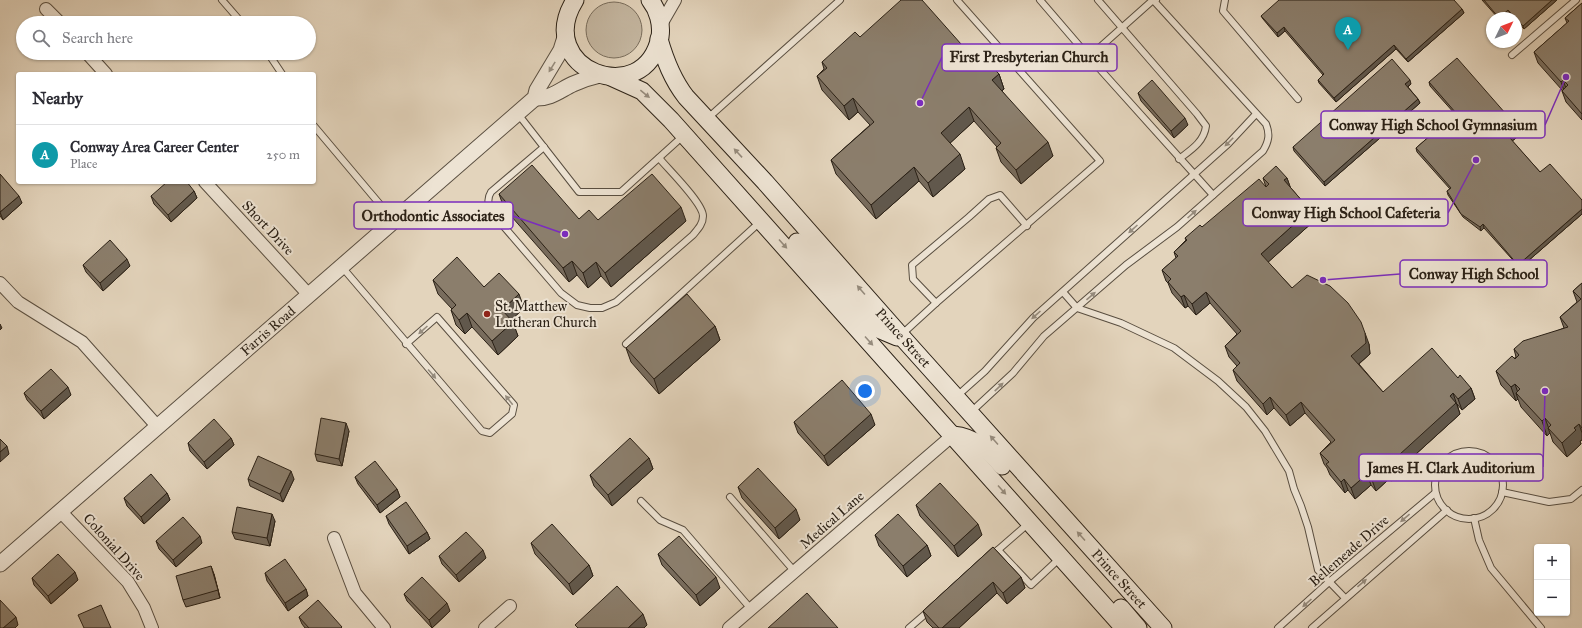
<!DOCTYPE html>
<meta charset="utf-8">
<style>
:root{--surface:#fff;--page:#f7f7f7;--text:#2b2b33;--muted:#7c7c81;--line:#e1e1e2;--accent:#b45309}
body{margin:0;font-family:"IM FELL Great Primer",serif;background:var(--page);color:var(--text)}
.controls{position:absolute;right:12px;bottom:12px;display:grid;overflow:hidden;border-radius:4px;box-shadow:0 1px 3px #0004}
.controls button{width:36px;height:36px;display:grid;place-items:center;padding:0;border:0;border-bottom:1px solid var(--line);background:var(--surface);color:var(--text);font:20px sans-serif}
.compass{position:absolute;left:1486px;top:12px;width:36px;height:36px;border-radius:50%;background:var(--surface);box-shadow:0 1px 3px #0004;rotate:47deg}
.you{position:absolute;left:865px;top:391px;width:14px;height:14px;margin:-10px;border:3px solid #fff;border-radius:50%;background:#1a73e8;box-shadow:0 0 0 6px #1a73e833}
.badge{display:grid;place-items:center;width:26px;height:26px;border-radius:50%;background:var(--accent);color:#fff;font-size:13px;font-weight:700}
.pin{position:absolute;translate:-50% -33px;filter:drop-shadow(0 1px 2px #0008)}
.pin::after{content:'';position:absolute;top:21px;width:14px;height:12px;background:inherit;clip-path:polygon(0 0,100% 0,50% 100%)}
.list{margin:0;padding:0;list-style:none}
h2{display:flex;justify-content:space-between;align-items:center;height:52px;margin:0;padding:0 16px;font-size:17px}
h2 small{font-size:13px;font-weight:400;color:var(--muted)}
.list li{display:grid;grid-template-columns:26px 1fr auto;gap:12px;align-items:center;box-sizing:border-box;height:60px;padding:0 16px;border-top:1px solid var(--line)}
.list b{display:block;font-size:15px;white-space:nowrap}
.list p{margin:0;font-size:13px;white-space:nowrap;color:var(--muted)}
.list em{font-size:13px;font-style:normal;color:var(--muted)}
.icon{flex:none;width:22px;height:22px;fill:none;stroke:currentColor;stroke-width:2;stroke-linecap:round;stroke-linejoin:round}
.map{position:relative;flex:none;width:1582px;height:628px;overflow:hidden}
.search{position:absolute;background:var(--surface);box-shadow:0 1px 3px #0004;left:16px;top:16px;width:300px;height:44px;display:flex;align-items:center;gap:10px;box-sizing:border-box;padding:0 14px;border-radius:22px;color:var(--muted);font-size:15px}
.panel{position:absolute;background:var(--surface);box-shadow:0 1px 3px #0004;left:16px;top:72px;width:300px;height:112px;border-radius:4px}
.map>svg:first-child{display:block}
.green{fill:#c4b6a0;stroke:#786c5b}
.lines{fill:none;stroke-linecap:round;stroke-linejoin:round}
.service-casing{stroke:#594e40;stroke-width:8}
.minor-casing{stroke:#594e40;stroke-width:14}
.tertiary-casing{stroke:#594e40;stroke-width:17}
.secondary-casing{stroke:#2b2116;stroke-width:19}
.service{stroke:#ede3d3;stroke-width:6}
.minor{stroke:#ede3d3;stroke-width:12}
.tertiary{stroke:#ede3d3;stroke-width:15}
.secondary{stroke:#ede3d3;stroke-width:17}
.wall{fill:#786c5d;stroke:#2b2116}
.shaded-wall{fill:#61584c;stroke:#2b2116}
.building{fill:#8b7e6c;stroke:#2b2116}
.oneway{fill:#968c7e}
.poi-dot{fill:#8f2418;stroke:#ede3d3;stroke-width:1.5}
.labels{text-anchor:middle;dominant-baseline:central;stroke-width:4;stroke-linejoin:round;paint-order:stroke}
.street-label{font-size:14px;fill:#2b2116;stroke:#ede3d3}
.poi-label{font-size:14px;fill:#2b2116;stroke:#ede3d3;text-anchor:start}
.leader{fill:none;stroke:#7b2cbf;stroke-width:1.5}
.callout-dot{fill:#7b2cbf;stroke:#ede3d3;stroke-width:1.5}
.callout{fill:#ede3d3;stroke:#7b2cbf;stroke-width:1.5}
.callout-label{font-size:15px;text-anchor:middle;font-weight:bold;fill:#2b2116}
</style>
<div class="map">
<svg width="1582" height="628" viewBox="0 0 1582 628">
<rect width="100%" height="100%" fill="#e3d4bc"/>
<filter id="stains"><feTurbulence type="fractalNoise" baseFrequency=".005" numOctaves="4"/><feColorMatrix values="0 0 0 0 .2 0 0 0 0 .09 0 0 0 0 .02 0 0 0 .5 -.17"/></filter>
<radialGradient id="worn" r=".72"><stop offset=".6" stop-color="#630" stop-opacity="0"/><stop offset="1" stop-color="#630" stop-opacity=".3"/></radialGradient>
<!-- green -->
<circle class="green" cx="614" cy="30" r="28"/>
<g class="lines">
<defs>
<g id="service">
<polyline points="222,0 242,23"/>
<polyline points="1040,0 1089,57 1213,195"/>
<path d="M1098 0 1197 114 1206 126C1204 142 1191 150 1179 159"/>
<polyline points="1225,0 1223,11 1298,99"/>
<polyline points="268,53 282,74"/>
<polyline points="1512,55 1576,0"/>
<polyline points="1089,57 1153,0"/>
<polyline points="518,114 579,192 621,192 683,136"/>
<polyline points="708,118 840,0"/>
<polyline points="314,126 394,221"/>
<path d="M544 147 491 192C486 200 489 206 493 214L561 293 577 305 590 308H602L616 302 693 235C698 229 703 224 703 216 703 203 668 169 659 158"/>
<polyline points="342,267 482,431 490,433 512,414 514,405 437,317 406,344"/>
<polyline points="1063,292 1077,308 1121,323 1174,348 1218,381 1246,407 1265,431 1289,471 1294,489 1301,506 1308,527 1318,570 1345,598"/>
<polyline points="936,303 913,279 912,265 969,217 989,199 1000,195 1027,226"/>
<polyline points="901,335 936,303 1100,161 957,0"/>
<polyline points="626,344 760,222"/>
<polyline points="957,396 985,371 1033,318 1228,144 1256,114"/>
<path d="M971 412 1013 373 1044 336 1126 265 1177 227 1263 151C1269 141 1270 134 1266 124L1154 1 1156 0"/>
<circle cx="1469" cy="485" r="34"/>
<polyline points="1502,492 1549,502 1571,499 1582,490"/>
<polyline points="730,497 795,572"/>
<polyline points="641,501 660,520 683,530 751,609"/>
<polyline points="1474,518 1479,540 1491,568 1541,628"/>
<polyline points="998,550 1031,585 1060,558"/>
<polyline points="991,556 1029,523"/>
<polyline points="909,628 930,610"/>
<polyline points="1278,628 1329,582 1435,493"/>
<polyline points="1312,628 1447,510"/>
</g>
<g id="minor">
<polyline points="46,9 60,23"/>
<polyline points="660,26 675,0"/>
<polyline points="87,53 106,74"/>
<polyline points="205,182 309,295"/>
<polyline points="0,283 18,302 82,342 157,426"/>
<polyline points="60,511 128,582 144,608 152,628"/>
<polyline points="334,538 355,593 384,628"/>
<polyline points="485,628 510,606"/>
<polyline points="729,628 953,435"/>
</g>
<g id="tertiary">
<path d="M535 98C551 99 560 90 573 84 582 80 591 77 600 75"/>
<polyline points="0,564 535,98 537,90 561,50 566,34"/>
</g>
<g id="secondary">
<path d="M575 0C532 69 644 112 660 37 662 24 658 10 650 0"/>
<path d="M659 39C665 60 672 79 686 97L765 182 901 336 1163 628"/>
<polyline points="611,77 642,91 671,120 1124,628"/>
<polyline points="797,242 868,321 878,329 897,337 900,336"/>
<path d="M953 435C975 437 988 450 1002 466"/>
<polyline points="1121,608 1138,628"/>
</g>
</defs>
<!-- service casing -->
<use href="#service" class="service-casing"/>
<!-- minor casing -->
<use href="#minor" class="minor-casing"/>
<!-- tertiary casing -->
<use href="#tertiary" class="tertiary-casing"/>
<!-- secondary casing -->
<use href="#secondary" class="secondary-casing"/>
<!-- service -->
<use href="#service" class="service"/>
<!-- minor -->
<use href="#minor" class="minor"/>
<!-- tertiary -->
<use href="#tertiary" class="tertiary"/>
<!-- secondary -->
<use href="#secondary" class="secondary"/>
</g>
<!-- wall -->
<g class="wall">
<polygon points="1482,0 1557,0 1524,29 1516,20 1516,18 1514,18 1510,13 1504,18 1498,18"/>
<polygon points="1582,3 1582,120 1566,102 1562,91 1562,90 1538,63 1534,52 1567,23 1565,18"/>
<polygon points="1462,9 1464,13 1408,62 1396,49 1336,102 1319,83 1318,80 1323,75 1285,31 1278,37 1263,19 1261,16"/>
<polygon points="860,37 969,53 999,74 1004,89 1002,91 1053,156 1021,184 1001,162 996,148 997,147 974,121 950,143 965,169 933,197 919,181 876,219 836,174 831,160 870,125 858,112 849,120 822,90 817,76 824,69 822,62"/>
<polygon points="1429,82 1521,134 1512,141 1540,172 1582,200 1582,214 1520,268 1484,228 1481,231 1463,217 1448,195 1447,191 1450,189 1417,152 1416,148 1455,114 1430,86"/>
<polygon points="1411,84 1408,87 1418,99 1420,103 1325,186 1294,151 1293,147"/>
<polygon points="1138,93 1188,125 1174,138 1141,101"/>
<polygon points="0,174 22,203 3,220 0,216"/>
<polygon points="1263,178 1287,178 1290,187 1310,210 1314,221 1268,262 1292,288 1369,344 1370,354 1359,364 1383,392 1458,378 1471,388 1475,399 1462,410 1457,404 1460,414 1405,464 1407,467 1391,481 1389,479 1376,491 1371,485 1355,499 1348,490 1345,493 1330,475 1327,468 1324,464 1320,453 1331,442 1305,413 1290,426 1274,408 1267,415 1237,381 1233,370 1237,366 1229,357 1225,346 1237,334 1210,303 1196,315 1188,306 1185,308 1172,293 1168,283 1166,281 1162,270 1176,258 1174,252 1186,240 1185,238 1266,187"/>
<polygon points="194,191 197,198 171,222 154,204 151,196"/>
<polygon points="499,194 579,219 598,220 686,221 611,287 601,276 588,288 577,275 569,282 504,208"/>
<polygon points="83,265 130,266 103,291 86,272"/>
<polygon points="433,280 484,287 524,308 511,320 518,336 498,355 472,327 465,334 456,325 451,310 452,309 438,294"/>
<polygon points="1582,283 1582,440 1580,441 1581,444 1567,457 1553,442 1550,433 1547,436 1521,407 1518,399 1516,401 1501,385 1496,371 1516,357 1514,349 1564,328 1560,317 1577,302 1573,291"/>
<polygon points="715,326 720,340 659,394 631,362 626,348"/>
<polygon points="24,393 71,395 44,419 27,400"/>
<polygon points="794,422 875,425 828,466 798,433"/>
<polygon points="349,431 342,466 317,461 315,454"/>
<polygon points="231,438 234,445 207,469 190,451 188,443"/>
<polygon points="649,458 653,469 612,506 594,486 590,475"/>
<polygon points="355,477 397,489 400,497 380,513 358,484"/>
<polygon points="248,479 294,479 283,502 250,486"/>
<polygon points="738,487 800,520 779,539 742,498"/>
<polygon points="167,493 170,500 144,524 127,506 124,498"/>
<polygon points="916,505 982,535 958,557 920,516"/>
<polygon points="386,516 427,532 430,539 409,554 389,524"/>
<polygon points="275,521 270,546 235,539 232,532"/>
<polygon points="875,535 927,545 931,556 907,577 879,546"/>
<polygon points="156,541 202,543 176,567 159,549"/>
<polygon points="531,543 589,565 593,576 573,595 535,554"/>
<polygon points="993,547 1021,577 1025,588 1007,604 997,593 959,628 933,628 927,622 923,611"/>
<polygon points="658,554 720,588 700,606 662,565"/>
<polygon points="439,556 486,558 459,582 442,564"/>
<polygon points="265,573 306,589 308,596 288,611 267,581"/>
<polygon points="214,574 220,598 186,607 183,600"/>
<polygon points="32,578 78,580 51,604 34,585"/>
<polygon points="404,594 450,611 432,628 407,601"/>
<polygon points="299,617 342,628 305,628 302,624"/>
</g>
<!-- shaded-wall -->
<g class="shaded-wall">
<polygon points="1552,0 1557,0 1524,29 1523,26"/>
<polygon points="1462,9 1464,13 1408,62 1406,59"/>
<polygon points="1508,10 1510,13 1504,18 1499,18"/>
<polygon points="1284,27 1285,31 1278,37 1277,33"/>
<polygon points="1394,45 1396,49 1336,102 1334,98"/>
<polygon points="999,74 1004,89 997,94 992,80"/>
<polygon points="1410,80 1411,84 1406,88 1405,84"/>
<polygon points="1563,80 1567,91 1565,93 1561,82"/>
<polygon points="853,98 858,112 849,120 844,106"/>
<polygon points="1418,99 1420,103 1325,186 1324,182"/>
<polygon points="969,107 974,121 946,147 941,133"/>
<polygon points="1185,118 1188,125 1174,138 1171,131"/>
<polygon points="1520,130 1521,134 1511,142 1510,138"/>
<polygon points="1048,142 1053,156 1021,184 1016,170"/>
<polygon points="960,154 965,169 933,197 928,183"/>
<polygon points="914,167 919,181 876,219 871,205"/>
<polygon points="1287,178 1291,189 1284,180"/>
<polygon points="194,191 197,198 171,222 168,215"/>
<polygon points="19,196 22,203 3,220 0,212"/>
<polygon points="681,207 686,221 611,287 605,273"/>
<polygon points="1582,209 1582,214 1520,268 1518,265"/>
<polygon points="1310,210 1314,221 1265,265 1261,254"/>
<polygon points="1483,224 1484,228 1481,231 1480,227"/>
<polygon points="127,259 130,266 103,291 100,283"/>
<polygon points="572,261 577,275 569,282 563,268"/>
<polygon points="596,262 601,276 588,288 583,273"/>
<polygon points="1206,292 1210,303 1196,315 1192,304"/>
<polygon points="519,294 524,308 507,324 502,310"/>
<polygon points="1184,295 1188,306 1185,308 1181,297"/>
<polygon points="467,313 472,327 465,334 459,320"/>
<polygon points="513,322 518,336 498,355 492,341"/>
<polygon points="0,324 2,328 0,330"/>
<polygon points="715,326 720,340 659,394 654,379"/>
<polygon points="1365,333 1369,344 1370,354 1355,367 1351,356"/>
<polygon points="1515,384 1519,396 1516,393 1518,399 1516,401 1511,387"/>
<polygon points="68,387 71,395 44,419 41,411"/>
<polygon points="1471,388 1475,399 1462,410 1458,399"/>
<polygon points="1453,393 1460,414 1405,464 1407,467 1391,481 1387,470 1399,455"/>
<polygon points="1270,397 1274,408 1267,415 1263,404"/>
<polygon points="1301,402 1305,413 1290,426 1286,415"/>
<polygon points="871,414 875,425 828,466 824,456"/>
<polygon points="1545,418 1549,429 1548,428 1550,433 1547,436 1542,421"/>
<polygon points="346,423 349,431 342,466 339,459"/>
<polygon points="1579,424 1582,433 1582,440 1580,441 1581,444 1567,457 1562,443 1574,428"/>
<polygon points="231,438 234,445 207,469 204,462"/>
<polygon points="7,446 9,454 0,462 0,452"/>
<polygon points="649,458 653,469 612,506 608,495"/>
<polygon points="1385,468 1389,479 1376,491 1372,480"/>
<polygon points="291,471 294,479 283,502 280,494"/>
<polygon points="1367,474 1371,485 1355,499 1351,488"/>
<polygon points="1344,479 1348,490 1345,493 1341,482"/>
<polygon points="397,489 400,497 380,513 377,505"/>
<polygon points="167,493 170,500 144,524 141,517"/>
<polygon points="796,509 800,520 779,539 775,528"/>
<polygon points="272,514 275,521 270,546 267,538"/>
<polygon points="978,524 982,535 958,557 954,546"/>
<polygon points="427,532 430,539 409,554 407,546"/>
<polygon points="200,536 202,543 176,567 173,560"/>
<polygon points="927,545 931,556 907,577 903,566"/>
<polygon points="483,550 486,558 459,582 456,575"/>
<polygon points="589,565 593,576 573,595 569,584"/>
<polygon points="211,566 214,574 220,598 218,590"/>
<polygon points="75,572 78,580 51,604 48,596"/>
<polygon points="716,577 720,588 700,606 696,595"/>
<polygon points="1021,577 1025,588 1007,604 1003,593"/>
<polygon points="993,582 997,593 959,628 942,628"/>
<polygon points="306,589 308,596 288,611 285,603"/>
<polygon points="447,603 450,611 432,628 429,620"/>
<polygon points="643,614 647,625 644,628 628,628"/>
<polygon points="16,617 18,625 15,628 3,628"/>
</g>
<!-- building -->
<g class="building">
<polygon points="901,0 922,0 969,53 975,48 999,74 992,80 1048,142 1016,170 996,148 1001,143 969,107 941,133 960,154 928,183 914,167 871,205 831,160 874,122 853,98 844,106 817,76 827,68 822,62 855,32 860,37"/>
<polygon points="1279,0 1454,0 1462,9 1406,59 1394,45 1334,98 1318,80 1324,74 1287,31 1284,27 1277,33 1261,16"/>
<polygon points="1484,0 1552,0 1523,26 1508,10 1499,18"/>
<polygon points="1582,3 1582,114 1562,91 1568,85 1563,80 1561,82 1534,52 1569,21 1565,18"/>
<polygon points="1457,58 1520,130 1510,138 1540,172 1550,164 1582,200 1582,209 1518,265 1483,224 1480,227 1461,214 1447,191 1451,188 1416,148 1456,113 1429,82"/>
<polygon points="1392,59 1410,80 1405,84 1418,99 1324,182 1293,147"/>
<polygon points="1152,80 1185,118 1171,131 1138,93"/>
<polygon points="532,165 579,219 589,210 598,220 652,174 681,207 605,273 596,262 583,273 572,261 563,268 499,194"/>
<polygon points="1276,166 1287,178 1284,180 1310,210 1261,254 1292,288 1307,275 1330,286 1348,303 1361,322 1365,333 1366,343 1351,356 1383,392 1432,348 1458,378 1460,375 1471,388 1458,399 1453,393 1450,396 1456,403 1399,455 1403,456 1387,470 1385,468 1372,480 1367,474 1351,488 1344,479 1341,482 1326,464 1329,462 1320,453 1335,440 1301,402 1286,415 1270,397 1263,404 1233,370 1240,363 1225,346 1241,331 1206,292 1192,304 1184,295 1181,297 1168,282 1171,279 1162,270 1178,256 1174,252 1187,240 1185,238 1200,225 1202,227 1259,179 1266,187 1269,184 1263,178"/>
<polygon points="0,174 19,196 0,212"/>
<polygon points="167,182 187,182 194,191 168,215 151,196"/>
<polygon points="110,240 127,259 100,283 83,265"/>
<polygon points="457,257 484,287 499,273 519,294 502,310 513,322 492,341 467,313 459,320 451,310 456,305 433,280"/>
<polygon points="1582,283 1582,428 1579,424 1574,428 1576,430 1562,443 1548,428 1551,425 1545,418 1542,421 1516,393 1520,389 1515,384 1511,387 1496,371 1512,356 1515,359 1519,355 1514,349 1523,341 1568,327 1560,317 1581,299 1573,291"/>
<polygon points="687,294 715,326 654,379 626,348"/>
<polygon points="51,369 68,387 41,411 24,393"/>
<polygon points="842,380 871,414 824,456 794,422"/>
<polygon points="321,418 346,423 339,459 315,454"/>
<polygon points="214,419 231,438 204,462 188,443"/>
<polygon points="630,438 649,458 608,495 590,475"/>
<polygon points="0,439 7,446 0,452"/>
<polygon points="258,456 291,471 280,494 248,479"/>
<polygon points="375,461 397,489 377,505 355,477"/>
<polygon points="758,468 796,509 775,528 738,487"/>
<polygon points="151,474 167,493 141,517 124,498"/>
<polygon points="940,483 978,524 954,546 916,505"/>
<polygon points="406,502 427,532 407,546 386,516"/>
<polygon points="237,507 272,514 267,538 232,532"/>
<polygon points="898,514 927,545 903,566 875,535"/>
<polygon points="183,517 200,536 173,560 156,541"/>
<polygon points="552,524 589,565 569,584 531,543"/>
<polygon points="466,532 483,550 456,575 439,556"/>
<polygon points="679,536 716,577 696,595 658,554"/>
<polygon points="993,547 1021,577 1003,593 993,582 942,628 939,628 923,611"/>
<polygon points="58,554 75,572 48,596 32,578"/>
<polygon points="285,559 306,589 285,603 265,573"/>
<polygon points="211,566 218,590 183,600 176,576"/>
<polygon points="422,577 447,603 429,620 404,594"/>
<polygon points="617,586 643,614 628,628 578,628 575,625"/>
<polygon points="807,593 838,628 768,628"/>
<polygon points="0,600 16,617 3,628 0,628"/>
<polygon points="318,600 342,627 341,628 309,628 299,617"/>
<polygon points="101,605 111,628 84,628 78,615"/>
</g>
<!-- one-way arrows -->
<defs><path id="oneway-solid" d="M-6-.8H1V-3.2L6.5 0L1 3.2V.8H-6Z"/></defs>
<g class="oneway">
<use href="#oneway-solid" transform="translate(552 67) rotate(122)"/>
<use href="#oneway-solid" transform="translate(645 94) rotate(39)"/>
<use href="#oneway-solid" transform="translate(1229 142) rotate(135)"/>
<use href="#oneway-solid" transform="translate(738 153) rotate(-133)"/>
<use href="#oneway-solid" transform="translate(1192 214) rotate(-42)"/>
<use href="#oneway-solid" transform="translate(1133 229) rotate(138)"/>
<use href="#oneway-solid" transform="translate(783 244) rotate(48)"/>
<use href="#oneway-solid" transform="translate(861 290) rotate(-131)"/>
<use href="#oneway-solid" transform="translate(1091 296) rotate(-41)"/>
<use href="#oneway-solid" transform="translate(1036 315) rotate(138)"/>
<use href="#oneway-solid" transform="translate(423 330) rotate(138)"/>
<use href="#oneway-solid" transform="translate(869 341) rotate(48)"/>
<use href="#oneway-solid" transform="translate(432 374) rotate(49)"/>
<use href="#oneway-solid" transform="translate(999 387) rotate(-44)"/>
<use href="#oneway-solid" transform="translate(509 400) rotate(-128)"/>
<use href="#oneway-solid" transform="translate(994 440) rotate(-132)"/>
<use href="#oneway-solid" transform="translate(1002 490) rotate(48)"/>
<use href="#oneway-solid" transform="translate(1405 518) rotate(140)"/>
<use href="#oneway-solid" transform="translate(1081 536) rotate(-132)"/>
<use href="#oneway-solid" transform="translate(1362 583) rotate(-40)"/>
<use href="#oneway-solid" transform="translate(1307 603) rotate(138)"/>
</g>
<!-- markers -->
<circle class="poi-dot" cx="487" cy="314" r="4"/>
<g class="labels">
<!-- street labels -->
<g class="street-label">
<text transform="translate(268 228) rotate(47)">Short Drive</text>
<text transform="translate(268 331) rotate(-41)">Farris Road</text>
<text transform="translate(903 338) rotate(48)">Prince Street</text>
<text transform="translate(832 520) rotate(-41)">Medical Lane</text>
<text transform="translate(114 547) rotate(48)">Colonial Drive</text>
<text transform="translate(1349 551) rotate(-41)">Bellemeade Drive</text>
<text transform="translate(1119 579) rotate(48)">Prince Street</text>
</g>
<!-- poi labels -->
<g class="poi-label">
<text x="495" y="306">St. Matthew<tspan x="495" dy="16">Lutheran Church</tspan></text>
</g>
</g>
<!-- callouts -->
<path class="leader" d="M920 103L942 57M1566 77L1545 125M1476 160L1448 213M565 234L513 216M1323 280L1400 274M1545 391L1543 467"/>
<g class="callout-dot">
<circle cx="920" cy="103" r="4"/>
<circle cx="1566" cy="77" r="4"/>
<circle cx="1476" cy="160" r="4"/>
<circle cx="565" cy="234" r="4"/>
<circle cx="1323" cy="280" r="4"/>
<circle cx="1545" cy="391" r="4"/>
</g>
<g class="callout">
<rect x="942" y="44" width="175" height="27" rx="4"/>
<rect x="1321" y="111" width="224" height="27" rx="4"/>
<rect x="1243" y="199" width="205" height="27" rx="4"/>
<rect x="354" y="202" width="159" height="27" rx="4"/>
<rect x="1400" y="260" width="147" height="27" rx="4"/>
<rect x="1359" y="454" width="184" height="27" rx="4"/>
</g>
<g class="callout-label">
<text x="1029" y="62">First Presbyterian Church</text>
<text x="1433" y="130">Conway High School Gymnasium</text>
<text x="1346" y="218">Conway High School Cafeteria</text>
<text x="433" y="221">Orthodontic Associates</text>
<text x="1474" y="279">Conway High School</text>
<text x="1451" y="473">James H. Clark Auditorium</text>
</g>
<rect width="100%" height="100%" filter="url(#stains)"/>
<rect width="100%" height="100%" fill="url(#worn)"/>
</svg>
<div class="controls">
<button>+</button>
<button>−</button>
</div>
<svg class="compass" viewBox="-18 -18 36 36"><path d="M0-13l5 13h-10z" fill="#e53935"/><path d="M0 13l5-13h-10z" fill="#7c7c81"/></svg>
<div class="you"></div>
<div class="pin badge" style="left:1348px;top:50px;background:#0f9aa8">A</div>
<div class="search"><svg class="icon" aria-label="search" viewBox="0 0 24 24"><circle cx="10" cy="10" r="6"/><path d="M15 15l6 6"/></svg>Search here</div>
<section class="panel">
<h2>Nearby<small></small></h2>
<ul class="list">
<li><span class="badge" style="background:#0f9aa8">A</span><div><b>Conway Area Career Center</b><p>Place</p></div><em>250 m</em></li>
</ul>
</section>
</div>
